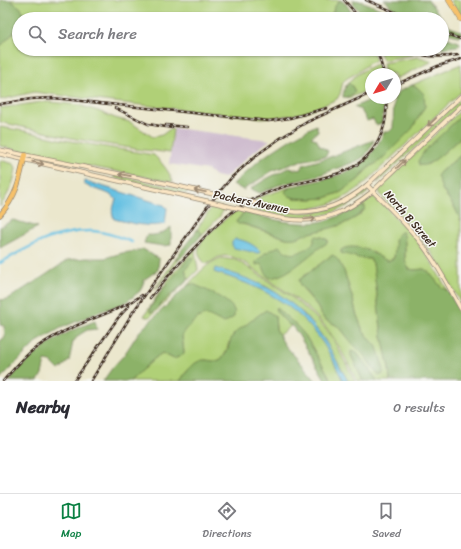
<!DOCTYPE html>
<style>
:root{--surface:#fff;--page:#f7f7f7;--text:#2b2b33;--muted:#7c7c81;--line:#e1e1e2;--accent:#0b8043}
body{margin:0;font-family:Sriracha,sans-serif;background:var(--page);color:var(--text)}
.compass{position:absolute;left:365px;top:68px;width:36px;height:36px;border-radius:50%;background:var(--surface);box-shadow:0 1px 3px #0004;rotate:232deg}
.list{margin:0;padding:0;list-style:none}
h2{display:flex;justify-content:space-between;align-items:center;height:52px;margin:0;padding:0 16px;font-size:17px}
h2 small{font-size:13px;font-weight:400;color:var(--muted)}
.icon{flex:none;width:22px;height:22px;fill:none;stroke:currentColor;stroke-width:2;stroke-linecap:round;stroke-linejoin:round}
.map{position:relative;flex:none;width:461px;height:381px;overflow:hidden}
.search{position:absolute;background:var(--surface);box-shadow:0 1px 3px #0004;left:12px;right:12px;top:12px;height:44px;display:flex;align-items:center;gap:10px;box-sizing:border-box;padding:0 14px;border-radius:22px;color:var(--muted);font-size:15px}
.sheet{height:112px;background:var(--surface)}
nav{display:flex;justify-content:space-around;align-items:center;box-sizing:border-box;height:56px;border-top:1px solid var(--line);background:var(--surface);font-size:11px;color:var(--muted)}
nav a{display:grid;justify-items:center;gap:2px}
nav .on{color:var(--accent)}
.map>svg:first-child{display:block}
.industrial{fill:#cfbdcf}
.green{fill:#b0d077;stroke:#767d4a;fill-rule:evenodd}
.forest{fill:#8cb268;stroke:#646e43}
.water{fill:#64c0e2;stroke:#507580}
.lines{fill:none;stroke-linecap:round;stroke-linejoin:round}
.canal{stroke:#64c0e2;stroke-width:2.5}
.secondary-casing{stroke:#938876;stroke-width:5}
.primary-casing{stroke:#938876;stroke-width:5.5}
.highway-casing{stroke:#938876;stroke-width:6}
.secondary{stroke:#fbe6c4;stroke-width:3.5}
.primary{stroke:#f6c16b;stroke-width:4}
.highway{stroke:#f6c16b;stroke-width:5}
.rail-casing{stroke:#3b2a1e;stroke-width:2.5}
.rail{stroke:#f6f6f2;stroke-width:1;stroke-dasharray:3;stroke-linecap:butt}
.secondary-bridge-casing{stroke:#938876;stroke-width:5;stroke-linecap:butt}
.secondary-bridge{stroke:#fbe6c4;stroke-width:3.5}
.oneway{stroke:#9b8871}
.labels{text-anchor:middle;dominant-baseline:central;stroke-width:3;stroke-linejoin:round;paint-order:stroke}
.street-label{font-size:11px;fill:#3b2a1e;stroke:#f6f6f2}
</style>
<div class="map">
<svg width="461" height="381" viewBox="0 0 461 381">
<rect width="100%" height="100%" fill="#f6f6f2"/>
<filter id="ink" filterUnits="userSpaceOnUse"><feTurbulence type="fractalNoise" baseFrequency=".025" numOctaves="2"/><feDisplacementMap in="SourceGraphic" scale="8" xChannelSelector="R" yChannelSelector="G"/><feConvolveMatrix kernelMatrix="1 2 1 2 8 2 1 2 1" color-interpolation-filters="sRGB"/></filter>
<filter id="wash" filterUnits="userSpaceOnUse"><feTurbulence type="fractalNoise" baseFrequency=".012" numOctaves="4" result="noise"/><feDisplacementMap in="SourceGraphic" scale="16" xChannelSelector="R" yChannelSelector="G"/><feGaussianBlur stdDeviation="0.9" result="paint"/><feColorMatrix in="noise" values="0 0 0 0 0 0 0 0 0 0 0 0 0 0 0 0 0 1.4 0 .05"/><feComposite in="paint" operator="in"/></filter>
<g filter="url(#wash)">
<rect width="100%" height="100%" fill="#ebe7cd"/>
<!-- industrial -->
<polygon class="industrial" points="174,128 270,140 251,154 225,178 215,176 208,170 169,164"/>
<!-- green -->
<g class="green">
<path d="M10 0H35L41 1 42 0H341L342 1C335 3 332 12 331 19H25L24 14Z"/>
<polygon points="450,0 461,0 461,17"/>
<polygon points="19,27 19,49 365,49 371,53 373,52 376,61 369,63 358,72 346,79 343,82 340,94 337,99 326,104 302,113 291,115 278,117 261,118 104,101 34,92 0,100 0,47"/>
<polygon points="378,49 401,49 413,55 383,60"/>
<polygon points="419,57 430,60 431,62 395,79 395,74 385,74 383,63"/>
<path d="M377 64 378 65 381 74H371V89L349 98 346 97 353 94 355 92 352 86 349 83 345 87C350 78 367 67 377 64Z"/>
<path d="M461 64V92L364 184C344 200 322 210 296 209 282 209 267 204 254 200L263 196 293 186 287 189 289 196 295 198 310 199 325 198 341 192 359 179 367 169 381 160 418 117 425 106 417 87 412 85Z"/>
<polygon points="461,99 461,104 377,183 379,178 405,151"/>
<polygon points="42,102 51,102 78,105 98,111 115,118 130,122 153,137 162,135 170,129 173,130 170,153 155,151 142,150 76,139 27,128 0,122 0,108"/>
<path d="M461 110V116L446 130 427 165 441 155 461 137V155L440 172 442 189 455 208 461 221V304C449 282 437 259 421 238 408 223 394 210 381 195L379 191 381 186Z"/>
<path d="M0 127 25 131 59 139 154 155C161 162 170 172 173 182L61 161 0 146Z"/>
<path d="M0 160 14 164 16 168C14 184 8 194 0 207Z"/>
<polygon points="115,175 187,190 187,194 114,178"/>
<path d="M367 191 368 192 367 193C345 210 320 220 292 217 279 216 267 213 255 210L257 206C285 213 313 217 340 205 349 201 357 194 367 191Z"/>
<path d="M369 197H374L383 204 415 238 432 263 448 291 441 287 424 269 414 270 409 269 405 264V243L395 240 396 246 394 258 388 261 382 259 373 252 359 258 370 259 373 263 382 336 389 368 390 381H377L376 379 357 353 351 355 363 381H357C347 362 338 342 325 326 308 305 286 292 265 277 254 270 242 258 228 256 216 255 215 261 206 264 200 259 196 252 200 245 203 237 229 216 237 210L244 212 236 222 286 238 341 225 355 218 360 215 365 209 362 206 356 207ZM333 255 344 271 354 303 356 313 363 331 377 348 373 368 364 355 351 342 342 330 336 325 324 319 315 303 305 292 299 280 328 258Z"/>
<polygon points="213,205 225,208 220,216 200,237 202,233 199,230 197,230 195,232"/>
<polygon points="196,247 195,252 198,270 194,274 150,317 146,317 144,316 157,296 170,277"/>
<polygon points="181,251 176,260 178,261 155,290 155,289"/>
<path d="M221 258 235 260 240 262 289 295 314 316 325 328 334 341 355 381H348L325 340 315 327 304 314 290 303 276 293 265 286 214 272C260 286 296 302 323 343 331 355 337 368 343 381H332L305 335 276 311 287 323 291 326 279 335 276 329 275 316 229 342C225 357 222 364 205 360L187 371 180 381H130L154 359 162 353 174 359 181 356 184 353 182 335C188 327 195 317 206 315L193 284 188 285C197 275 208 262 221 258Z"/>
</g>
<!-- forest -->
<g class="forest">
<polygon points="0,0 10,0 21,8 25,19 19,19 19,27 0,47"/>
<path d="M353 0C365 0 390 14 402 19H365L354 5Z"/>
<polygon points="384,0 428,0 442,18 447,26 461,31 461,36 457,36 442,31 442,19 416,19 391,7 388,3"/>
<path d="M339 1H342L346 4 356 19H331C332 13 335 5 339 1Z"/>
<polygon points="442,36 459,42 460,45 457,46 442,48"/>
<path d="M349 83 352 86 355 92C352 95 347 98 343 97 343 92 345 87 349 83Z"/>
<path d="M412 85 417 87 424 94 425 106 412 129 381 160 367 169 359 179 341 192 325 198 310 199 295 198 289 196 285 192 287 189 293 186C333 177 366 175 384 132H389L393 128 394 98H395L398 92Z"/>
<polygon points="375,98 382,98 384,105 382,123 376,125 373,119 367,121 361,110 354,107"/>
<path d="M461 116V137C452 144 430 169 419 165L418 161 425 150Z"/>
<polygon points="316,125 318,131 311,137 316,139 320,146 328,151 326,156 300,161 272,171 243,190 233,184 262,158 291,139"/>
<polygon points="374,140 371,147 365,156 357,161 314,177 279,185 260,193 250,189 268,178 288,168 301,170 303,165 330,157"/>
<polygon points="461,155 461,221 455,208 442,189 437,176 440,172"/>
<path d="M362 206H365V209C351 225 330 228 310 233 301 235 296 240 286 238L244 224H238L236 222 244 212C271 219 297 227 324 221 338 218 349 210 362 206Z"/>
<polygon points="13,220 38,227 0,248 0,227"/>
<path d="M171 227V245L163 246 144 243 147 235C157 236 163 233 171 227Z"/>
<polygon points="197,230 199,230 202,233 200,237 178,261 177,261 176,260 181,251"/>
<path d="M401 232H403C408 244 401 258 409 269L414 270 424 269 429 272 441 287 448 291 461 314V381H390L389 368 382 336 373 263 370 259 359 258 341 253V250C349 244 365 248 373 253 378 255 382 259 388 261L394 258C394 255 395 251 395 248 396 240 393 238 401 232Z"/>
<path d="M316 236 322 237 328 240 327 243C309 253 293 274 271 278L267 276 263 266 260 264 256 265V262L265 253 279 246C292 260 301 252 314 243V238Z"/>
<polygon points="143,249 159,259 158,270 145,279 140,291 125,303 99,312 61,328 37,342 0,379 0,341 5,337 4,326 0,325 0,300 8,299 44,276 68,260 86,258 105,258 122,253 137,251"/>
<polygon points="333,255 338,260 344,271 354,303 356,313 363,331 377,347 384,370 382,375 378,375 364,355 351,342 342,330 336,325 324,319 315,303 300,285 299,280 328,258"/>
<polygon points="192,257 193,260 185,270 188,277 188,280 179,288 168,297 152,313 150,312 150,308 164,288 189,258"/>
<path d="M193 284C202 288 230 300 234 310 235 312 234 314 234 317L224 323C219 321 210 315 206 315 198 314 186 330 182 335L184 353 181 356 174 359 162 353 154 359 130 381H103L113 367 124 355 139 332 188 285Z"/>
<polygon points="275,308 276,308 295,324 305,335 332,381 326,381 298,334 292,326 287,323 276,311"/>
<path d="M266 310 275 316 276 329 284 344 300 362 316 381H180C186 373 194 359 206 360 211 360 215 363 221 359 229 353 228 342 234 334 236 331 240 329 243 327 251 321 258 315 266 310Z"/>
<polygon points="95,321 97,329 87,330 79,335 73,342 69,361 59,370 51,362 45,361 42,374 38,381 9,381 19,369 32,357 56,339 73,330"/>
<polygon points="351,351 357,353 376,379 377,381 363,381 351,355"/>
</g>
<!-- water -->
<g class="water">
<path d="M85 181 164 205 167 208 165 224C148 228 131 223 114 219L112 212 116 199C107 190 94 191 84 184Z"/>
<path d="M235 239C245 240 253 244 260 251V253H257L234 248 232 245V242Z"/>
<path d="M215 268C236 274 256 281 275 292 294 303 313 322 325 341 334 354 340 368 348 381H343C337 368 331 355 323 343 295 302 259 286 214 272Z"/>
</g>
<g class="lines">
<!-- canal -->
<path class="canal" d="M0 263C30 246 57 230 93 231 106 232 120 237 132 242"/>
</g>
</g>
<g filter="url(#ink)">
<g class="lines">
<defs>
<g id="secondary">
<polyline points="0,150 164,183 213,194"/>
<polyline points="0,154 207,201"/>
<path d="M367 185C385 204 405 222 421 243 437 263 449 287 461 309"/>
<path d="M255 203C268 207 282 211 295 212 323 213 346 203 367 185L461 96"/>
<path d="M245 210C259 213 273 217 287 219 321 224 347 212 373 191L461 106"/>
</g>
<path id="primary" d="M0 215C17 196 20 179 25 155"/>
<polyline id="highway" points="449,0 461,19"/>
</defs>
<!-- secondary casing -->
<use href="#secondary" class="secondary-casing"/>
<!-- primary casing -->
<use href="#primary" class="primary-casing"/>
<!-- highway casing -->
<use href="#highway" class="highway-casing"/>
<!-- secondary -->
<use href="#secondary" class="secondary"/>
<!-- primary -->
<use href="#primary" class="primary"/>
<!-- highway -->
<use href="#highway" class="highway"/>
<defs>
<g id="rail">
<polyline points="344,0 352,9 359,19"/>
<polyline points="366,0 411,19"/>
<polyline points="442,33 461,39"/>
<polyline points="376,49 380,60 384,74"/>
<path d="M405 49C422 57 440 58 458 55"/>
<polyline points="395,85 438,66 461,59"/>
<polyline points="0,104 31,99 53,98 269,121 290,118 327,108"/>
<polyline points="115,108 148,124 172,128"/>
<polyline points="166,125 187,127"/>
<path d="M150 298C165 279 181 261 198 244 211 230 225 216 241 206 254 198 268 192 283 187 304 181 327 179 347 170 376 157 389 128 386 98"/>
<path d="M3 381C13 370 22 359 33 350 49 338 68 329 87 321 106 313 126 307 142 295"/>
<polyline points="74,381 118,318 129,306"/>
<polyline points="91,381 133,312 210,203 232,177 258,154 282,137 307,122 371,93"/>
</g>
</defs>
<!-- rail casing -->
<use href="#rail" class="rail-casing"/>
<!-- rail -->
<use href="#rail" class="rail"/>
<defs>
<g id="secondary-bridge">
<polyline points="213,194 255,203"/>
<polyline points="207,201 245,210"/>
</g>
</defs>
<!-- secondary-bridge casing -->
<use href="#secondary-bridge" class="secondary-bridge-casing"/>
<!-- secondary-bridge -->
<use href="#secondary-bridge" class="secondary-bridge"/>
</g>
<!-- one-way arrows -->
<defs><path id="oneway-shaft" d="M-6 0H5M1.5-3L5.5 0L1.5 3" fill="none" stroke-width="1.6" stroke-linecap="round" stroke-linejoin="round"/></defs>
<g class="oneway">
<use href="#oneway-shaft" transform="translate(432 122) rotate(136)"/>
<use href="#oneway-shaft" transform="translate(38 163) rotate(13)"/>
<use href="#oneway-shaft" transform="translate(401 164) rotate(-44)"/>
<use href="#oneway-shaft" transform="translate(125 175) rotate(-169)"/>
<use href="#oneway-shaft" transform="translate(200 191) rotate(-168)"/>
<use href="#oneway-shaft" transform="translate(310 219) rotate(-5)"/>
</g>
</g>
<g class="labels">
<!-- street labels -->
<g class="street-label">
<text transform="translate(251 202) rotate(12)">Packers Avenue</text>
<text transform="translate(410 219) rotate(49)">North B Street</text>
</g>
</g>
</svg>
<svg class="compass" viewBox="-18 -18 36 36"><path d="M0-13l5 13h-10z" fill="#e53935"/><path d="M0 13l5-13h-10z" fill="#7c7c81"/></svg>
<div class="search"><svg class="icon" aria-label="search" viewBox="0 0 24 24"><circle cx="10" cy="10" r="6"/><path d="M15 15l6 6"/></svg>Search here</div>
</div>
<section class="sheet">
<h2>Nearby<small>0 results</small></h2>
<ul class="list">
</ul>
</section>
<nav>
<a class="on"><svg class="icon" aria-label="map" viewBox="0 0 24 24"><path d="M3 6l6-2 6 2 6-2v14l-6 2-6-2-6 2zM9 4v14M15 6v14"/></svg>Map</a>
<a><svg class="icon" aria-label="directions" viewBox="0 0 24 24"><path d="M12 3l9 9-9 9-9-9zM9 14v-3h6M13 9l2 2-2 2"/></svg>Directions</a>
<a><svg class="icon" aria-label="saved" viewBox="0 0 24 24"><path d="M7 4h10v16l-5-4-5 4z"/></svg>Saved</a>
</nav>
